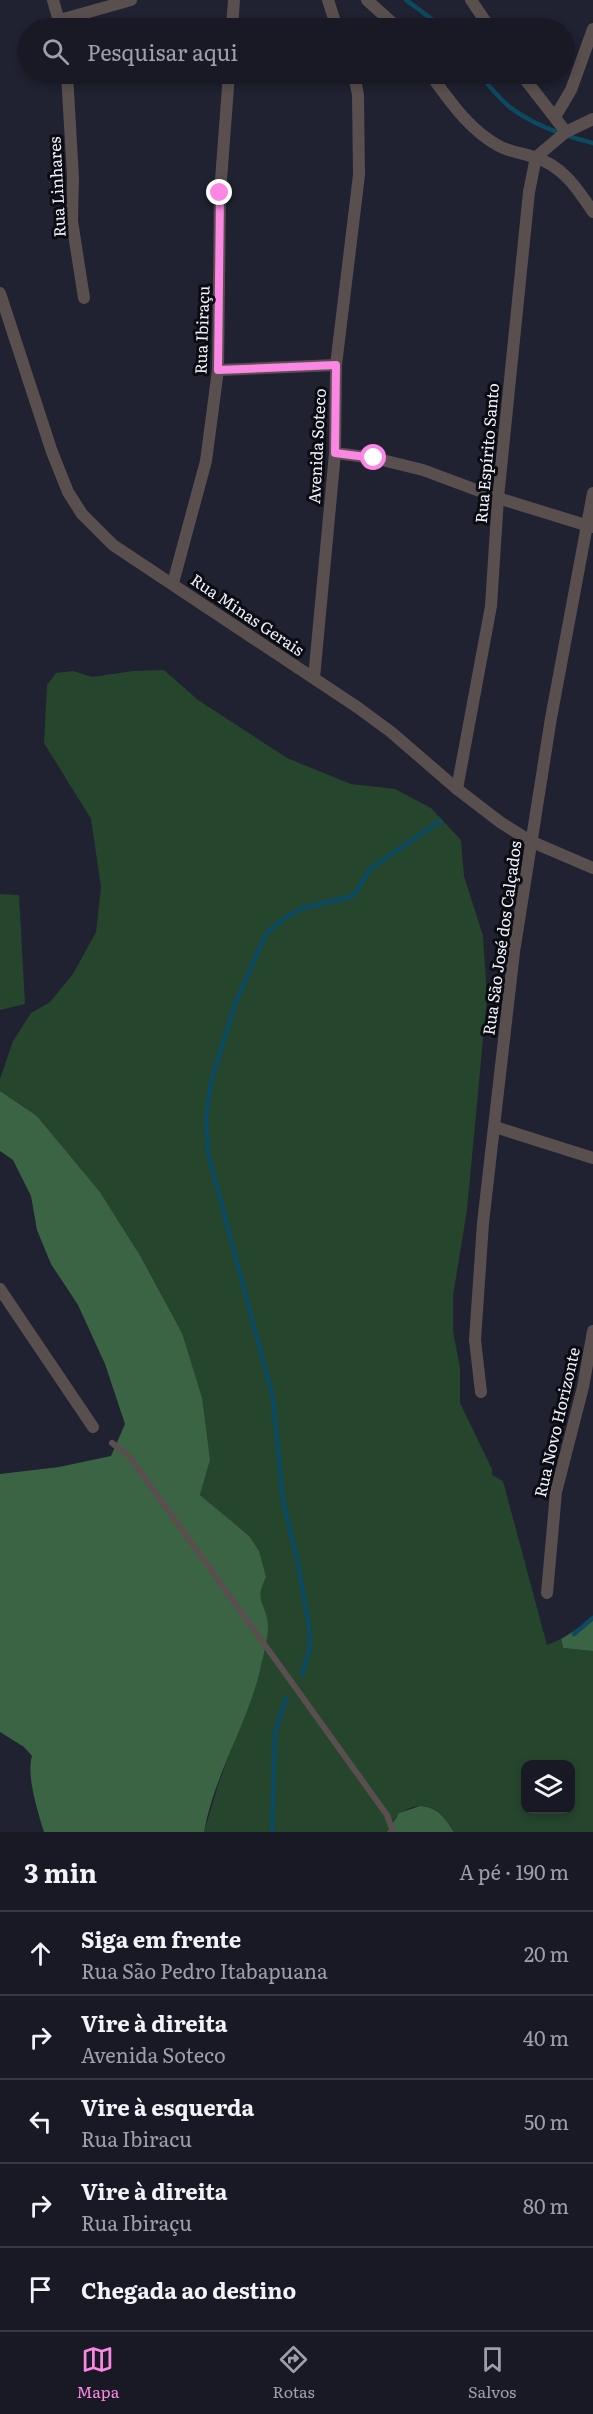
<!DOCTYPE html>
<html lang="pt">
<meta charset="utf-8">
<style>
:root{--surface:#181925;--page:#21222d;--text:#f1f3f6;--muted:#9fa0a7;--line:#363842;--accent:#fc86e3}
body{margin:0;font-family:Literata,serif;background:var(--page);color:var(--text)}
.controls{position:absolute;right:18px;bottom:18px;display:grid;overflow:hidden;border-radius:12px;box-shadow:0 3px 9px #0003}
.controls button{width:54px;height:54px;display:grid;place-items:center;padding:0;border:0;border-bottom:2px solid var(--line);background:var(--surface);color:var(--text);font:30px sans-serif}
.stop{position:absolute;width:18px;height:18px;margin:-14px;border:4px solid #fc86e3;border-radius:50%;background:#fff}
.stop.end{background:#fc86e3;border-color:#fff;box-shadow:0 2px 6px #0008}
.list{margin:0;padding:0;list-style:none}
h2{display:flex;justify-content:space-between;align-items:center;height:78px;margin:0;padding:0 24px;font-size:26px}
h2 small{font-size:20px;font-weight:400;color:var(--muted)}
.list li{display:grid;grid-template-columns:39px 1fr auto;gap:18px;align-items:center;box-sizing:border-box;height:84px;padding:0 24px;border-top:2px solid var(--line)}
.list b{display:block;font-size:22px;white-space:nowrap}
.list p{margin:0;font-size:20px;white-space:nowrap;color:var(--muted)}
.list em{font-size:20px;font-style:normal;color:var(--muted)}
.icon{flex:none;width:33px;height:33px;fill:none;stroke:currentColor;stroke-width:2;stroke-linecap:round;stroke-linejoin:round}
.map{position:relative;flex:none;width:593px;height:1832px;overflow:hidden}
.search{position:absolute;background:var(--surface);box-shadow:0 3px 9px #0003;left:18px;right:18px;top:18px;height:66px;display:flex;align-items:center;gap:15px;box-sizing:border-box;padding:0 21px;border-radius:33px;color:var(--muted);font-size:22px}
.sheet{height:498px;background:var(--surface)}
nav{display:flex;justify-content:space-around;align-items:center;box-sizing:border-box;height:84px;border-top:2px solid var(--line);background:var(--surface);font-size:16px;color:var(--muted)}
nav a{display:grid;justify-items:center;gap:3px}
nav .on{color:var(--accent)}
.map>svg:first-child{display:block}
.green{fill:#25452d;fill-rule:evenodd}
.forest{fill:#3a6443}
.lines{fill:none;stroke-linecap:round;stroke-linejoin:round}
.stream{stroke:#0c4a62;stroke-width:4.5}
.service{stroke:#594f4e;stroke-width:6}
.minor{stroke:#594f4e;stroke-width:12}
.route{stroke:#fc86e3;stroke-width:8}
.labels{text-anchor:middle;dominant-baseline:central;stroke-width:6;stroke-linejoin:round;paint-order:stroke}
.street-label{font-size:16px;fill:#f0f1fc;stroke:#0b0c12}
</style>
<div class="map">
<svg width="593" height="1832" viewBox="0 0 593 1832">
<rect width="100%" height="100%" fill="#202131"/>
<!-- green -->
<g class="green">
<path d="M164 670 198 700 287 758 351 784 395 789 431 808 461 840 464 876 483 936 487 997 467 1210 453 1296V1331L460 1368V1403L492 1469V1475L503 1481 547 1645 561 1639 563 1648 593 1651V1832H454C441 1810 426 1797 400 1813 395 1816 391 1826 387 1832H204L219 1782 260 1671 268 1626 260 1598V1589L221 1513 200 1495 210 1460 182 1333 141 1257 100 1192 37 1116 0 1091V1079L13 1041 31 1013 50 1002 73 974 96 932 101 887 91 819 44 743 47 685 56 673 73 671 92 677 133 671ZM526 1764H570V1810H526Z"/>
<polygon points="0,894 19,895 25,1004 0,1010"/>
</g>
<!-- forest -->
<g class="forest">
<path d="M0 1091 37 1116 100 1192 141 1257 182 1333 202 1398 210 1460 200 1495 249 1536 259 1551 266 1577C253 1603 267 1603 268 1626 269 1634 262 1661 260 1671 246 1726 214 1776 204 1832H44C38 1813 26 1775 32 1756L24 1747 0 1732V1474L59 1467 111 1456 125 1424 105 1364 78 1305 51 1264 37 1230 31 1196 13 1160 0 1151Z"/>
<polygon points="593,1619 593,1651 563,1648 561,1639"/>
<path d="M420 1806C438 1807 445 1818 454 1832H387L399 1813Z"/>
</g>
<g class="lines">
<!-- stream -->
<g class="stream">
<polyline points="406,0 433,20 440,28"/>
<path d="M479 74C489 85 499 99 511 108 535 126 565 136 593 143"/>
<polyline points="574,1634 593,1618"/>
<polyline points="302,1674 310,1648 309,1627 297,1558 283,1501 273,1398 208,1153 206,1116 211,1082 235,1004 266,934 283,919 303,908 350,897 356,892 370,869 440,821"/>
<polyline points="272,1832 275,1733 286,1698"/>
</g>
<!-- service -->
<polyline class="service" points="112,1443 129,1456 387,1815 393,1832"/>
<!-- minor -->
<g class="minor">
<polyline points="53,0 61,28"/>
<polyline points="328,0 337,28"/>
<polyline points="367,0 398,28"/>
<polyline points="471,0 490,28"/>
<polyline points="60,20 131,0"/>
<polyline points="232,28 234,0"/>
<polyline points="67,74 73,177 72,221 84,298"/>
<path d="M430 74C449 100 469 130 499 146 510 152 522 153 534 157 563 166 577 188 593 212"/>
<polyline points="521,74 566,132"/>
<polyline points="555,117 571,90 593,29"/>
<polyline points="0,293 52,452 68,492 82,514 113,545 357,707 391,732 457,789 500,822 530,841 593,868"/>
<polyline points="218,370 336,365"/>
<polyline points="335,453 374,458 423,470 498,498 592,527"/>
<polyline points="173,583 206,461 218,370 220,193 229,74"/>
<polyline points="314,678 335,453 336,365 359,175 358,95 354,74"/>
<polyline points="457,789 491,606 498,498 529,192 536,157 566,132 593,119"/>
<polyline points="495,1127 593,1158"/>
<polyline points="0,1289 93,1427"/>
<polyline points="481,1392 475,1340 483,1223 514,952 551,718 593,493"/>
<polyline points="547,1593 556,1492 583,1387 593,1331"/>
</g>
</g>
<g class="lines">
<!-- route -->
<polyline class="route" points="220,193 218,370 336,365 335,453 374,458"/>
</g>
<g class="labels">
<!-- street labels -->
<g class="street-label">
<text transform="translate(56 187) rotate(-93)">Rua Linhares</text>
<text transform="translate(201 330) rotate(-88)">Rua Ibiraçu</text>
<text transform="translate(316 446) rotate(-87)">Avenida Soteco</text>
<text transform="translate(486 453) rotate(-85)">Rua Espírito Santo</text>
<text transform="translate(248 614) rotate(34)">Rua Minas Gerais</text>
<text transform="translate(501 938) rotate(-82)">Rua São José dos Calçados</text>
<text transform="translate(556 1422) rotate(-77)">Rua Novo Horizonte</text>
</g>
</g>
</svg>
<div class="controls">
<button><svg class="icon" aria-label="layers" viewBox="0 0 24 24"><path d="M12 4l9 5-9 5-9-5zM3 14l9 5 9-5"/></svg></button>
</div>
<div class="stop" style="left:374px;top:458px"></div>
<div class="stop end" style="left:220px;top:193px"></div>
<div class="search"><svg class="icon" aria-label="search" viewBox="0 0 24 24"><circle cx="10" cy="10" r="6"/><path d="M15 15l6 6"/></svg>Pesquisar aqui</div>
</div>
<section class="sheet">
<h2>3 min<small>A pé · 190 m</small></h2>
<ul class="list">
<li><svg class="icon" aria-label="ahead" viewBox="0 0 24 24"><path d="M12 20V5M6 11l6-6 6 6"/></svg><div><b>Siga em frente</b><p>Rua São Pedro Itabapuana</p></div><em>20 m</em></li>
<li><svg class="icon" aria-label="right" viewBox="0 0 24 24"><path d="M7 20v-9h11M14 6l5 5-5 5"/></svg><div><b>Vire à direita</b><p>Avenida Soteco</p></div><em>40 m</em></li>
<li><svg class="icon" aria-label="left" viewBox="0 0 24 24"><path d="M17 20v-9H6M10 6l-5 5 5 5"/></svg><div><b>Vire à esquerda</b><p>Rua Ibiracu</p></div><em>50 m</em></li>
<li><svg class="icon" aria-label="right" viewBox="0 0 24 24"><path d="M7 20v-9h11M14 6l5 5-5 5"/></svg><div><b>Vire à direita</b><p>Rua Ibiraçu</p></div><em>80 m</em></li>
<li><svg class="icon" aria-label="arrive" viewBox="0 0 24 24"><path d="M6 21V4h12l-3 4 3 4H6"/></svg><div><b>Chegada ao destino</b></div></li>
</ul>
</section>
<nav>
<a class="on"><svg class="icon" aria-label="map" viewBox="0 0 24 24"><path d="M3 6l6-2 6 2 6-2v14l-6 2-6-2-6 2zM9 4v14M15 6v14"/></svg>Mapa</a>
<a><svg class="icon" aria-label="directions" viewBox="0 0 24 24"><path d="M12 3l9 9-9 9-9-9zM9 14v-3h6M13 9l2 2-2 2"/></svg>Rotas</a>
<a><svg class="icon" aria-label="saved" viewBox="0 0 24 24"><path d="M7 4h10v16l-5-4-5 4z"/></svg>Salvos</a>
</nav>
